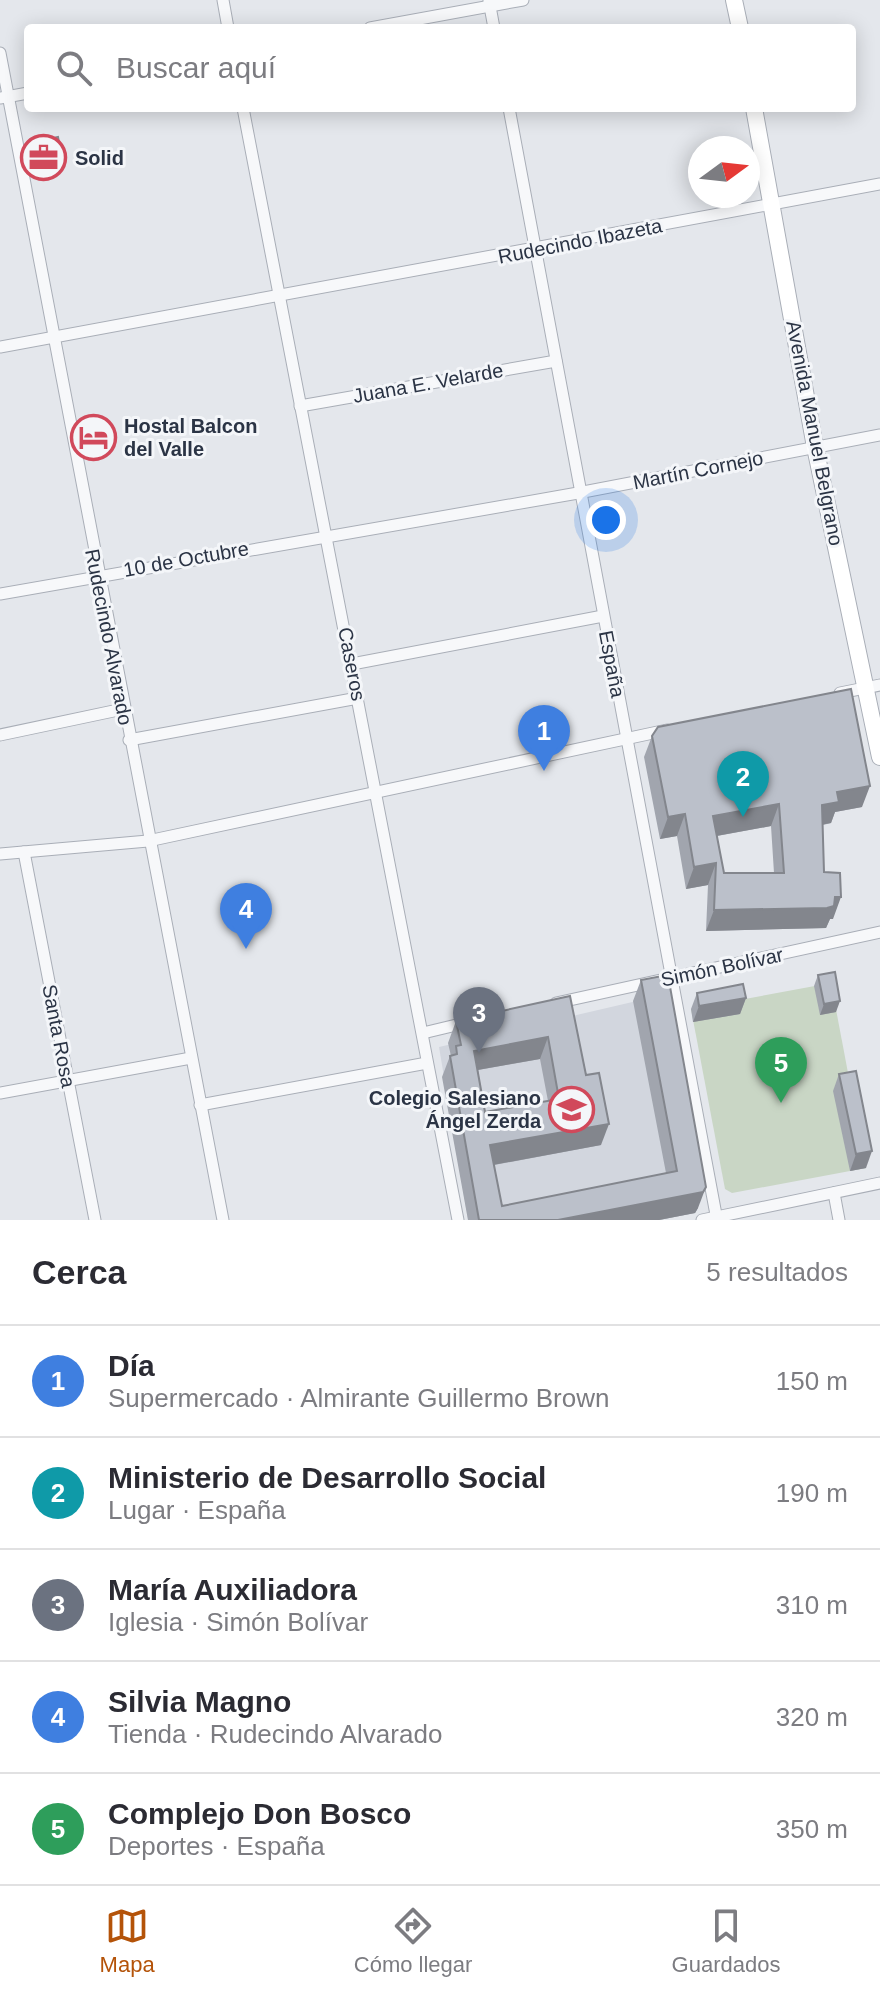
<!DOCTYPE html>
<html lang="es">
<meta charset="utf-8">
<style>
:root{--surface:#fff;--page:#f2f2f3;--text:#2b2b33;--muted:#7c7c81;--line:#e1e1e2;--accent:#b45309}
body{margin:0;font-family:Helvetica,sans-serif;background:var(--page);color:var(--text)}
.compass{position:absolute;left:688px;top:136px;width:72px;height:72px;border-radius:50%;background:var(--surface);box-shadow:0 4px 20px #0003;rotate:75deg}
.you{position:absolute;left:606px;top:520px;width:28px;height:28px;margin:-20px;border:6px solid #fff;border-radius:50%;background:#1a73e8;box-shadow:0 0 0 12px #1a73e833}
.badge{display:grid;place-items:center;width:52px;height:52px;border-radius:50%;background:var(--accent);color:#fff;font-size:26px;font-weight:700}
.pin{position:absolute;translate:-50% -66px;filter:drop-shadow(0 2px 4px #0008)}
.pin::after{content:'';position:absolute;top:42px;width:28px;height:24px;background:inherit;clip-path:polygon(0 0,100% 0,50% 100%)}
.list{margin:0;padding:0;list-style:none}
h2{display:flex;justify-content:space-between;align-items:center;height:104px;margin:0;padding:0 32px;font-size:34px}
h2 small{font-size:26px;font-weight:400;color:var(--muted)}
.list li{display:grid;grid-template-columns:52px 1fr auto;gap:24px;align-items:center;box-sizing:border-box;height:112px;padding:0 32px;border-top:2px solid var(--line)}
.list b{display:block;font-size:30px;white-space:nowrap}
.list p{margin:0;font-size:26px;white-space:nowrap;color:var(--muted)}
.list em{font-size:26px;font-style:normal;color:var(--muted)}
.icon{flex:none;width:44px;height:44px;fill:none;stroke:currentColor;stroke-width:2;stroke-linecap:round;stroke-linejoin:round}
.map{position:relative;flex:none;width:880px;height:1220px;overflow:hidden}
.search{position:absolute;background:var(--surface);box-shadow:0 4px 20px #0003;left:24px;right:24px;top:24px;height:88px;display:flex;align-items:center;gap:20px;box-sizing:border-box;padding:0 28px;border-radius:8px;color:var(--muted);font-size:30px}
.sheet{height:664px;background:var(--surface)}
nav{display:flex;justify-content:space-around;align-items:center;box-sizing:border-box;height:112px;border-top:2px solid var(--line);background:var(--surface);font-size:22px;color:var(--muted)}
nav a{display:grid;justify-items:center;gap:4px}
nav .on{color:var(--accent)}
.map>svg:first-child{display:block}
.built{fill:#d2d6de}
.green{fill:#c9d6c5}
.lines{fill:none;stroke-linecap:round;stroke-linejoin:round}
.minor-casing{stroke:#a9aeb7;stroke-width:13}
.secondary-casing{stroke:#a9aeb7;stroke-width:18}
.minor{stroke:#f7f8fa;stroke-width:11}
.secondary{stroke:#fff;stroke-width:16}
.wall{fill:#a1a5ae;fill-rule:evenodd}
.shaded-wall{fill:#83868d}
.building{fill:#bbc0ca;stroke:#83868d;stroke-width:2;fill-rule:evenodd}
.labels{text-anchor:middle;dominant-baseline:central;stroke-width:6;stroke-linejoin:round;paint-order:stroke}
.poi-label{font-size:20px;font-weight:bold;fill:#2b3445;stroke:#f4f6f9;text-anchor:start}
.street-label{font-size:20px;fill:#2b3445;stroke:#f4f6f9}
</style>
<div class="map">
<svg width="880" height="1220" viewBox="0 0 880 1220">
<rect width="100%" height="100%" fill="#e4e7ec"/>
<!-- built -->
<polygon class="built" points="654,997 698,1208 695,1213 659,1220 468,1220 439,1047"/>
<!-- green -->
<polygon class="green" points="831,983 866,1168 732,1193 725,1189 691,1009"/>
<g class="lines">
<defs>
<g id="minor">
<polyline points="223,0 228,28"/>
<polyline points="489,1 494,28"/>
<polyline points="370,28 523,0"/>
<polyline points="0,53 223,1220"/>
<polyline points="0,98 28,93"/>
<polyline points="243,108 458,1220"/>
<polyline points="509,108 717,1220"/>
<polyline points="0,347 880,184"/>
<polyline points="300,406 556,361"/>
<polyline points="0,594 578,493 880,435"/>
<polyline points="352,664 603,616"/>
<polyline points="840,693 880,685"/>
<polyline points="0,735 123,709"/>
<polyline points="129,740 358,698"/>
<polyline points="24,852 95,1220"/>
<polyline points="0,854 148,841 667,730"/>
<polyline points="556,1003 880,932"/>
<polyline points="423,1033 469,1022"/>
<polyline points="0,1093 191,1058"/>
<polyline points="200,1105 427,1063"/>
<polyline points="834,1193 839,1220"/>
<polyline points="702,1220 880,1183"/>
</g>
<g id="secondary">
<polyline points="734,0 740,28"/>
<polyline points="754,108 815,447 880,757"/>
</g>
</defs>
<!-- minor casing -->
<use href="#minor" class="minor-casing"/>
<!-- secondary casing -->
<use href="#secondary" class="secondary-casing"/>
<!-- minor -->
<use href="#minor" class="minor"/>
<!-- secondary -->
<use href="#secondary" class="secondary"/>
</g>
<!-- wall -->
<g class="wall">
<polygon points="44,140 61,153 57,164 43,167 40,151"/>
<path d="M652 736 862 807 835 812 831 823 823 825 824 872 833 919H830L826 928 706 931 708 885 686 889 677 836 660 839 644 757ZM771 826 774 873H724L717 836Z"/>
<polygon points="818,975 836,1012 820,1015 814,986"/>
<path d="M641 980 698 1208 695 1213 659 1220H468L442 1077 450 1056H451L448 1043 456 1021 570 996 601 1145 494 1165 502 1206 666 1173 633 1001ZM540 1059 548 1101 485 1112 478 1070Z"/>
<polygon points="697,993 746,998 740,1014 693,1022 691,1009"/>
<polygon points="839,1074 866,1168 850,1171 833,1091"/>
</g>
<!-- shaded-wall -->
<g class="shaded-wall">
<polygon points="61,153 57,164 43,167 47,156"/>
<polygon points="870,786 862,807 835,812 831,823 814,826 822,805 837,792"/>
<polygon points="779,804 771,826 705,838 713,816"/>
<polygon points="685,814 677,836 660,839 668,817"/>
<polygon points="716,863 708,885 686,889 694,867"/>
<polygon points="835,897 841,897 833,919 830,919 826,928 706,931 714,910"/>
<polygon points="746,998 740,1014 693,1022 699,1006"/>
<polygon points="840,1001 836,1012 820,1015 824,1004"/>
<polygon points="548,1037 540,1059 466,1072 474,1051"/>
<polygon points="609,1124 601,1145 482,1167 490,1145"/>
<polygon points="872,1151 866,1168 850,1171 856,1154"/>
<polygon points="706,1187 698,1208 695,1213 659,1220 558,1220"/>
</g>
<!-- building -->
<g class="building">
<polygon points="58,137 61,153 47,156 44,140"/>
<path d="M851 689 870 786 837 792 839 802 822 805 824 872 840 873 841 897H835L834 906 827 908 714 910 716 863 694 867 685 814 668 817 652 736 658 727ZM779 804 784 873H724L713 816Z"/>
<polygon points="835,972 840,1001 824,1004 818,975"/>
<path d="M662 976 669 981 706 1187 703 1192 558 1220H479L450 1056 457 1054 456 1046 461 1045 456 1021 570 996 586 1075 599 1073 609 1124 490 1145 502 1206 677 1171 641 980ZM548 1037 559 1099 485 1112 474 1051Z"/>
<polygon points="743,984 746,998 699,1006 697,993"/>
<polygon points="856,1071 872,1151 856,1154 839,1074"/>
</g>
<!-- icons -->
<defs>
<symbol id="office-ring" viewBox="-11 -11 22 22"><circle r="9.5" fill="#f4f6f9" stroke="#d1495b" stroke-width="1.5"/><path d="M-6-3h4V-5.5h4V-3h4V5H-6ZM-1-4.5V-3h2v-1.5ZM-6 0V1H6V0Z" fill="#d1495b"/></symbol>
<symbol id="hotel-ring" viewBox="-11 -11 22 22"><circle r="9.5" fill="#f4f6f9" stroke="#d1495b" stroke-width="1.5"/><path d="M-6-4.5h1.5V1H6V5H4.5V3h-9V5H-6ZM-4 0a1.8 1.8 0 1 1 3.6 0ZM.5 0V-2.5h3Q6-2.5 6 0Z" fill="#d1495b"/></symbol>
<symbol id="school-ring" viewBox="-11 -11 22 22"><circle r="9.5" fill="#f4f6f9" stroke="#d1495b" stroke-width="1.5"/><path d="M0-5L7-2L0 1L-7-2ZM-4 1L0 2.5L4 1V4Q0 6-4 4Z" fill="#d1495b"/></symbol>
</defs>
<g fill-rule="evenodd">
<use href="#office-ring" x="18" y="132" width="51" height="51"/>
<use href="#hotel-ring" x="68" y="412" width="51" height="51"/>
<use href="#school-ring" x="546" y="1084" width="51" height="51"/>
</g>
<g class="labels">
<!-- poi labels -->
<g class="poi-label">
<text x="75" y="158">Solid</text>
<text x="124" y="426">Hostal Balcon<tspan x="124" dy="23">del Valle</tspan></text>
<text x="541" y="1098" text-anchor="end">Colegio Salesiano<tspan x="541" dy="23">Ángel Zerda</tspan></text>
</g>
<!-- street labels -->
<g class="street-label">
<text transform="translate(580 241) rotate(-11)">Rudecindo Ibazeta</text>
<text transform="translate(428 383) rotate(-10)">Juana E. Velarde</text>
<text transform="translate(815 433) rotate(79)">Avenida Manuel Belgrano</text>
<text transform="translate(698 470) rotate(-11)">Martín Cornejo</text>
<text transform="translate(186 559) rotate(-10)">10 de Octubre</text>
<text transform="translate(109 637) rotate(79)">Rudecindo Alvarado</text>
<text transform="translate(352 664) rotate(79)">Caseros</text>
<text transform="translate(612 664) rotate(79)">España</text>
<text transform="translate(722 967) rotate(-12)">Simón Bolívar</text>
<text transform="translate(59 1036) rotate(79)">Santa Rosa</text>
</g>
</g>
</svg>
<svg class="compass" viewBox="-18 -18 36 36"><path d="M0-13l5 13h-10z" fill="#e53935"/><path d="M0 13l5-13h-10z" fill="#7c7c81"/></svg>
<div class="you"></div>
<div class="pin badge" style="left:544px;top:771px;background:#3f7fe0">1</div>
<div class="pin badge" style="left:743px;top:817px;background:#0f9aa8">2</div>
<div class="pin badge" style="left:479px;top:1053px;background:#6b7280">3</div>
<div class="pin badge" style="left:246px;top:949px;background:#3f7fe0">4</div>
<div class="pin badge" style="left:781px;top:1103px;background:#2e9e5b">5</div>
<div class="search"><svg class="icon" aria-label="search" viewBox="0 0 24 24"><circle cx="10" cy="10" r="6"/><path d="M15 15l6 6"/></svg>Buscar aquí</div>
</div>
<section class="sheet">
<h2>Cerca<small>5 resultados</small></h2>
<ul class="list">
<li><span class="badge" style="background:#3f7fe0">1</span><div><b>Día</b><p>Supermercado · Almirante Guillermo Brown</p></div><em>150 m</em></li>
<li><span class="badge" style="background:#0f9aa8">2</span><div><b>Ministerio de Desarrollo Social</b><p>Lugar · España</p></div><em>190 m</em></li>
<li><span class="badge" style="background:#6b7280">3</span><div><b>María Auxiliadora</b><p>Iglesia · Simón Bolívar</p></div><em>310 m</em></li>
<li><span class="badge" style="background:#3f7fe0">4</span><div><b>Silvia Magno</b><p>Tienda · Rudecindo Alvarado</p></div><em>320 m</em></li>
<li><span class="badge" style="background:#2e9e5b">5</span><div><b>Complejo Don Bosco</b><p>Deportes · España</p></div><em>350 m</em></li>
</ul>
</section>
<nav>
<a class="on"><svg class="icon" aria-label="map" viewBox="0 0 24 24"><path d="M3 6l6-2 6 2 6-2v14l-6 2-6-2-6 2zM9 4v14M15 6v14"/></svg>Mapa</a>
<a><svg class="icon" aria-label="directions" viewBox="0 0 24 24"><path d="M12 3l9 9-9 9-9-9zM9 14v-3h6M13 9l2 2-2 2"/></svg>Cómo llegar</a>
<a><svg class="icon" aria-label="saved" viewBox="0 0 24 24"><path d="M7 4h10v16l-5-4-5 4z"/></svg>Guardados</a>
</nav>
